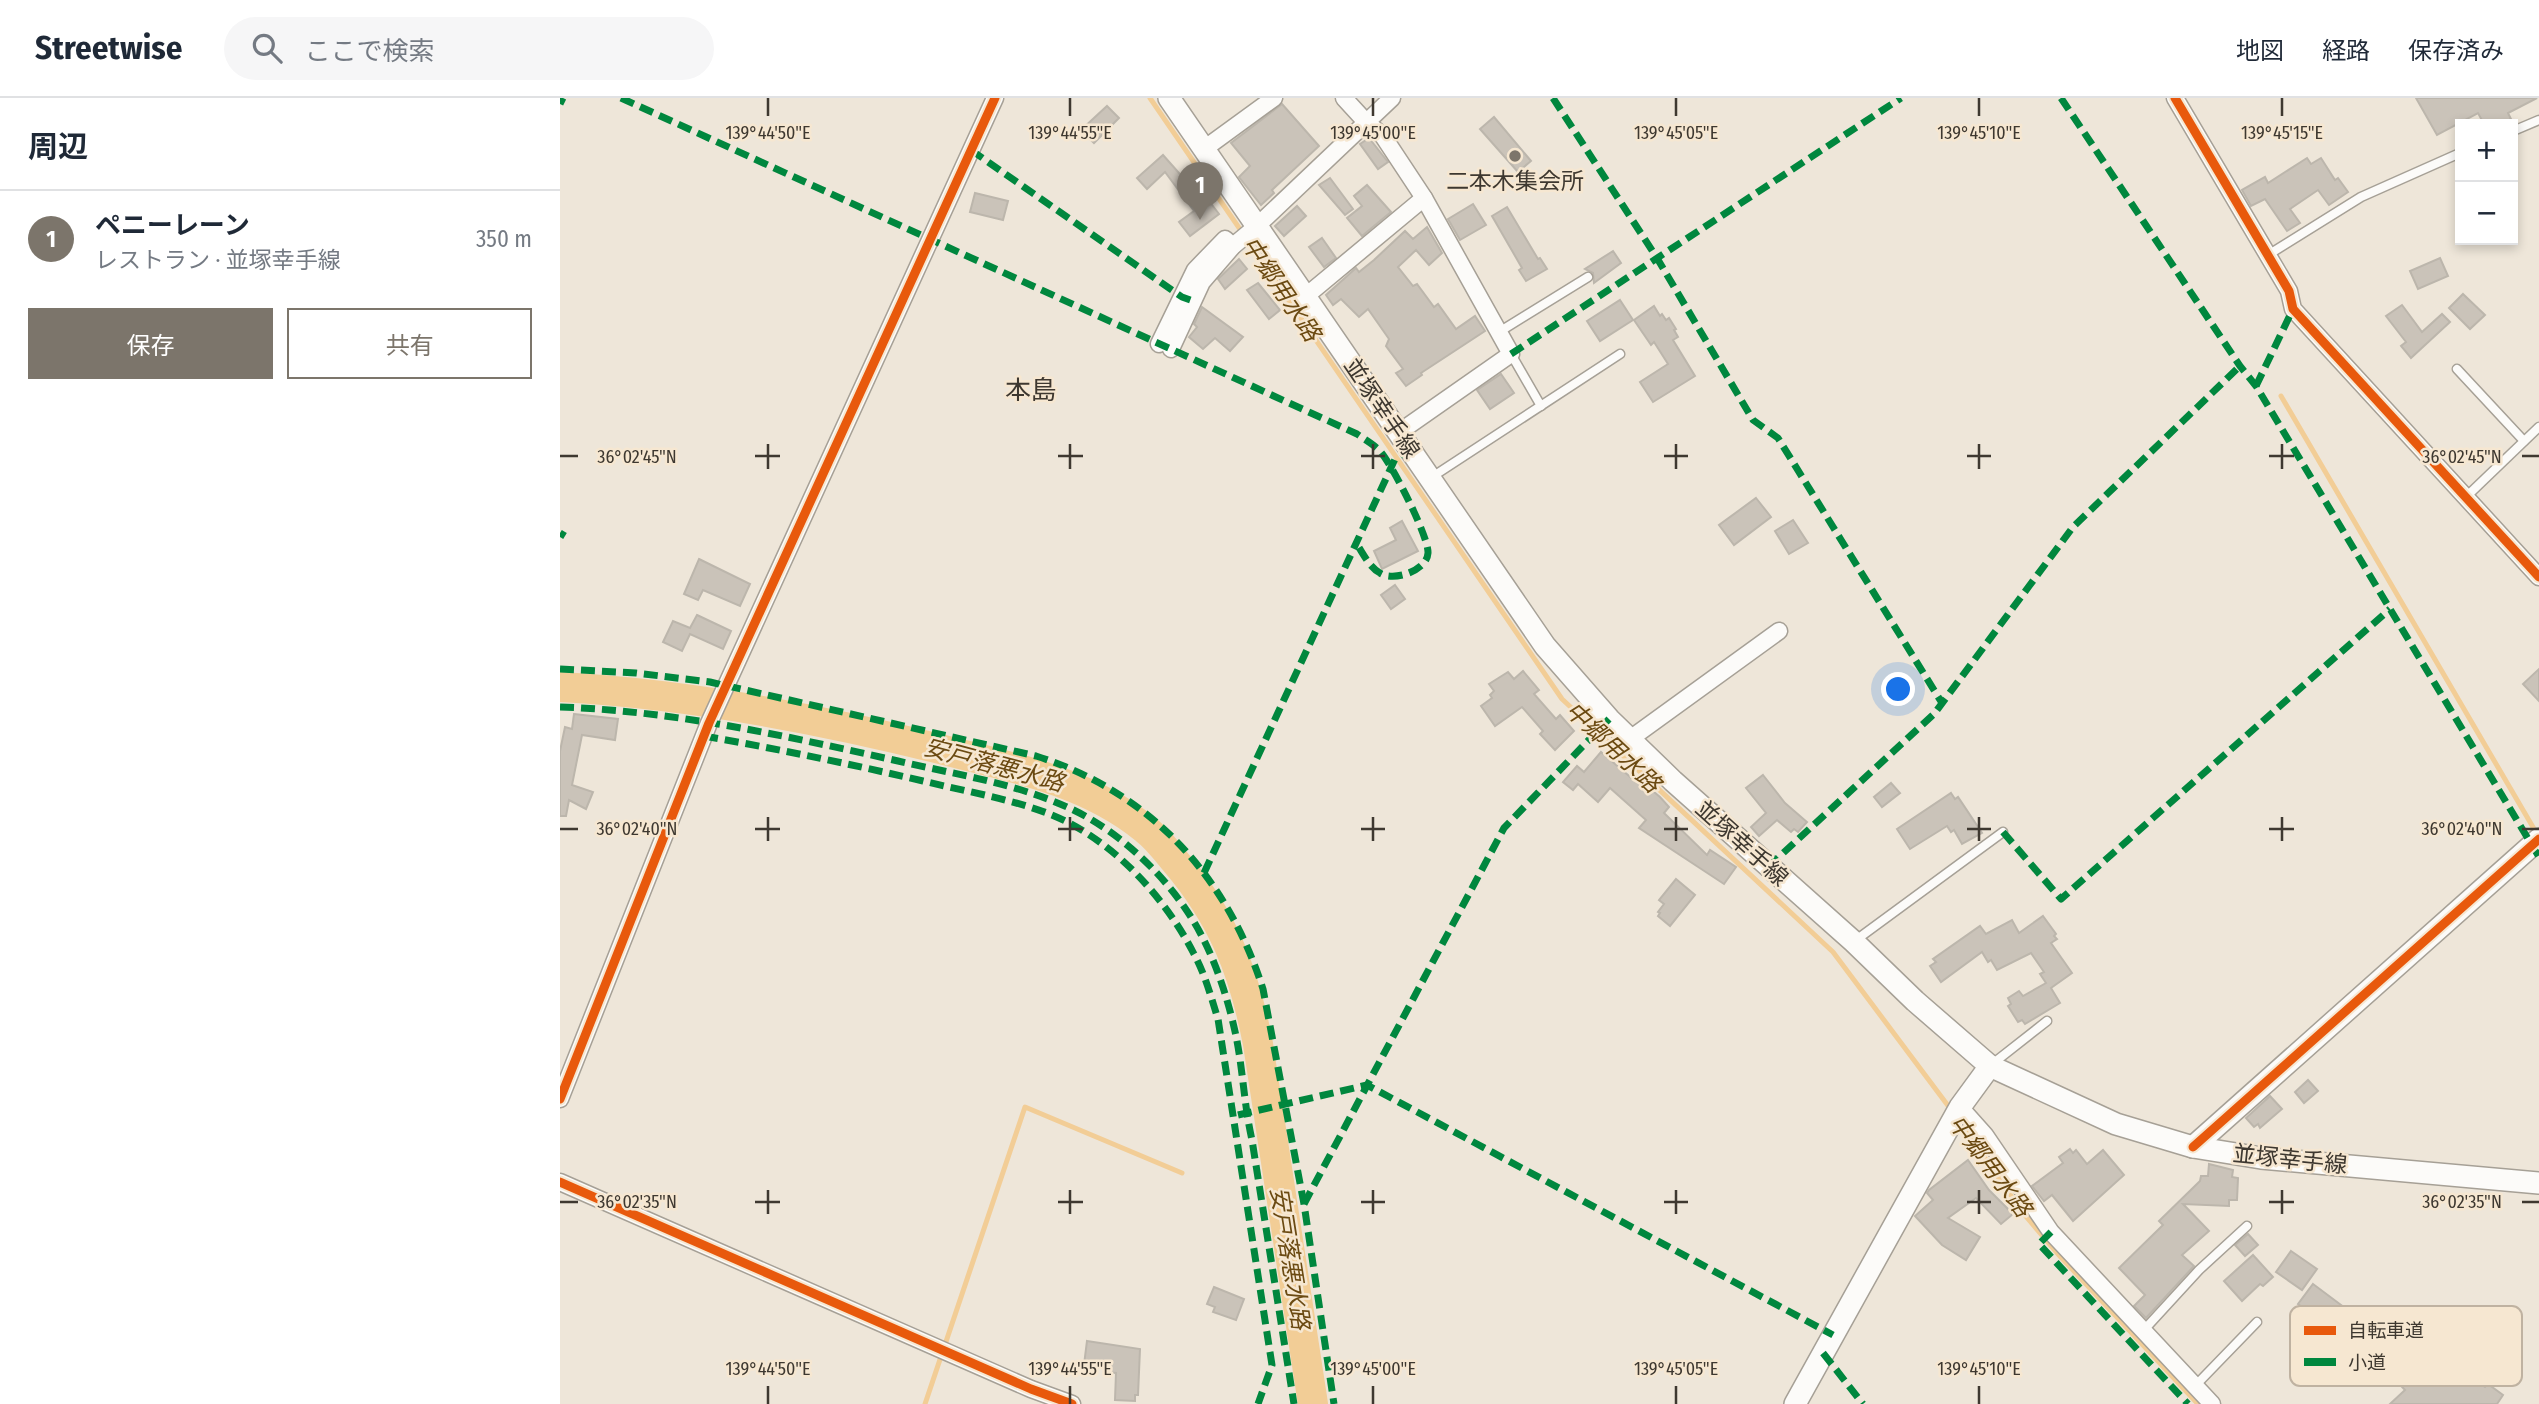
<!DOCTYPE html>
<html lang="ja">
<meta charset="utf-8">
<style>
:root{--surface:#fff;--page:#f6f6f7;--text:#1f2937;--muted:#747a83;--line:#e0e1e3;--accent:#7c756b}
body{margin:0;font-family:"Fira Sans Condensed","Noto Sans JP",sans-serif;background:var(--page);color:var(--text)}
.controls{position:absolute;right:21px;top:21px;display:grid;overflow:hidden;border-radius:0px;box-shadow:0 4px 10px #0003}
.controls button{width:63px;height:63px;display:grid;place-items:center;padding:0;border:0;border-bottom:2px solid var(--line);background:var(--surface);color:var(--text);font:35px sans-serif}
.you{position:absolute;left:1339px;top:592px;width:24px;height:24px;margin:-18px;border:5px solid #fff;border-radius:50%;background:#1a73e8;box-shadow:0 0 0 10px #1a73e833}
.badge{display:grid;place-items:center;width:46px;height:46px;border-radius:50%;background:var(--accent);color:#fff;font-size:23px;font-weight:700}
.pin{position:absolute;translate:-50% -58px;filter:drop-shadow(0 2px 4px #0008)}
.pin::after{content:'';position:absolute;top:37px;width:24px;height:21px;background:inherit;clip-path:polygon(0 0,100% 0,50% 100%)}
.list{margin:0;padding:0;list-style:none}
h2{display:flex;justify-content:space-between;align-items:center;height:91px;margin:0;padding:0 28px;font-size:30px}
h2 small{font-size:23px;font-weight:400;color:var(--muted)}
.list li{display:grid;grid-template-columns:46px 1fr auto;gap:21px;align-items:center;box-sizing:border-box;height:98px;padding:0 28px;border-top:2px solid var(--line)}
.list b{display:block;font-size:26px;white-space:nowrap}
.list p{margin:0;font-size:23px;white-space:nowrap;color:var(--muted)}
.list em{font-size:23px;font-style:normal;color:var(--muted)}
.actions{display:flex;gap:14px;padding:21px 28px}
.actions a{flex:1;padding:16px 0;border:2px solid var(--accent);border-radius:0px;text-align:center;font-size:24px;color:var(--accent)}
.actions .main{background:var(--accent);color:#fff}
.icon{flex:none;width:38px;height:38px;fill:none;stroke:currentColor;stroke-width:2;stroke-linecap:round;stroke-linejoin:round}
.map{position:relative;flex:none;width:1979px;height:1306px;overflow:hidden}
header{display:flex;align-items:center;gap:42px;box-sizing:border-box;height:98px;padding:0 35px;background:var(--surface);border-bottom:2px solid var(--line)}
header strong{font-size:33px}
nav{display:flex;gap:38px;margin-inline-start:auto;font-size:24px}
.search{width:490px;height:63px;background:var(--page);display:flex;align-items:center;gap:18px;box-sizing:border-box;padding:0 24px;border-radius:38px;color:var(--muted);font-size:26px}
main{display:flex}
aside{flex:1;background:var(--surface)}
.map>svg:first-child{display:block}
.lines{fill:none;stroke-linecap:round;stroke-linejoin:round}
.stream{stroke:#f2cd96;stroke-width:5}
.river{stroke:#f2cd96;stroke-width:30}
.building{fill:#cac3b9;stroke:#bcb6ac;stroke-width:2}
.lane-casing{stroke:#a6a096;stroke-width:11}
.street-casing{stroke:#a6a096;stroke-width:19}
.secondary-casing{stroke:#a6a096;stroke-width:24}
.lane{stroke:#fcfbf9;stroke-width:8}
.street{stroke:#fcfbf9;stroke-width:16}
.secondary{stroke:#fcfbf9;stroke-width:21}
.quiet{stroke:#00873e;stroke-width:7;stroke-dasharray:14 7;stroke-linecap:butt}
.cycleway-casing{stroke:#f6e7d1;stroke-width:13}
.cycleway{stroke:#e8590c;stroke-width:9}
.ticks{fill:none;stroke:#3e3830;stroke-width:2.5}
.poi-dot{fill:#7c756b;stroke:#f6e7d1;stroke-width:2.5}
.labels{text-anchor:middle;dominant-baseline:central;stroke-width:5;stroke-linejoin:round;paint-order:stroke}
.poi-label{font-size:23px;fill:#3e3830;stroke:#f6e7d1}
.street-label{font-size:23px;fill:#3e3830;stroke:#f6e7d1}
.water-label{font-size:24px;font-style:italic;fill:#6b4a12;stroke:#f6e7d1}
.quarter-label{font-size:26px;fill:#3e3830;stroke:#f6e7d1}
.key{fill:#f6e7d1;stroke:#bfb2a1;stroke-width:2}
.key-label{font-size:19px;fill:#3e3830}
.ticks-label{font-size:18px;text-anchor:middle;fill:#3e3830;stroke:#f6e7d1;stroke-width:5;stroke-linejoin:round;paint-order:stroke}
</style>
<header>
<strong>Streetwise</strong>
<div class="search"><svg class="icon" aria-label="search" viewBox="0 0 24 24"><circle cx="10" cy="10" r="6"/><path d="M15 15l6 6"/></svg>ここで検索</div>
<nav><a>地図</a><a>経路</a><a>保存済み</a></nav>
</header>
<main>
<aside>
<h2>周辺<small></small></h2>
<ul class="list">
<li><span class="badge">1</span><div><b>ペニーレーン</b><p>レストラン · 並塚幸手線</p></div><em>350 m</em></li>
</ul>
<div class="actions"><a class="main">保存</a><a>共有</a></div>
</aside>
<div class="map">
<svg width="1979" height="1306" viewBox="0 0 1979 1306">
<rect width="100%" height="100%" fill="#eee6d9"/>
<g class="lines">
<!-- stream -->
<g class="stream">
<polyline points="590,0 1002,601 1273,854 1392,1013"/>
<polyline points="1721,298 1977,736"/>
<polyline points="1398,1021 1463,1115 1498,1156 1638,1306"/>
<polyline points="365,1306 465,1009 622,1075"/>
</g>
<!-- river -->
<path class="river" d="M0 589C128 596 256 620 380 651 451 669 527 683 585 731 596 739 605 751 614 762 663 819 684 873 698 946L753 1306"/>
</g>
<!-- building -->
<g class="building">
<polygon points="1856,0 1977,0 1948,15 1951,21 1941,26 1924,26 1918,15 1877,37"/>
<polygon points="722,6 759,48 712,92 714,95 701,107 679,79 690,68 671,45"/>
<polygon points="547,8 559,20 534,45 521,32"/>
<polygon points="934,19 971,63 958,74 920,31"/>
<polygon points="809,40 828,64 818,71 800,46"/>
<polygon points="603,57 626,83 636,76 650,96 646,99 659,116 630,138 619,124 634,113 605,74 587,91 577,80"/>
<polygon points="1747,60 1751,66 1761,60 1775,82 1778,80 1788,94 1769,107 1758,92 1730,111 1740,125 1727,133 1705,101 1691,108 1682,92 1705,79 1708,85"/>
<polygon points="770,80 793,111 785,117 759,87"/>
<polygon points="807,87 831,114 802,138 787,120 802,108 794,98"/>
<polygon points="415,95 448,103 443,122 410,114"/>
<polygon points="913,106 926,127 900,142 888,121"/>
<polygon points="737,108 746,118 724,138 715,128"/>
<polygon points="947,109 978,161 980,160 987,171 966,183 959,172 962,170 932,118"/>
<polygon points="867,129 882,155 869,167 856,152 838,169 853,188 857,186 874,209 878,206 896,231 915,218 925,233 861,275 862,277 846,288 836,275 843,271 826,248 829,241 808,211 799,219 781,201 773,207 766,197 796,170 799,174 814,162 845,133 853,141"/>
<polygon points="762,140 776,160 764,169 749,149"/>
<polygon points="1053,153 1061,165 1034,185 1033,175 1025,171"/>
<polygon points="1880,160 1888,178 1858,191 1850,173"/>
<polygon points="679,161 687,171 665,191 658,181"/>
<polygon points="698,185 720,212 709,221 687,192"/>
<polygon points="1903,196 1925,217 1910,231 1889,210"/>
<polygon points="1060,202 1073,222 1040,243 1027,223"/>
<polygon points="1842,207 1862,234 1882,216 1890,224 1851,260 1841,248 1846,244 1826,218"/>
<polygon points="1094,208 1100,218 1102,216 1106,222 1109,220 1116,231 1114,232 1118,239 1113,242 1135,278 1093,304 1080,284 1108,266 1094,244 1091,247 1074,222"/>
<polygon points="642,209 683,239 670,253 655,240 643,251 629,239 637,229 634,226"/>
<polygon points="941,276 954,295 930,311 917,292"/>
<polygon points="1196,400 1211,419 1174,447 1159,427"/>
<polygon points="1233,422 1248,445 1229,456 1215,433"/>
<polygon points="842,423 858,453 822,471 814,453 836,442 830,430"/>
<polygon points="139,461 190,486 180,508 143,492 138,502 124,496"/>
<polygon points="835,487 845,501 831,511 821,497"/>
<polygon points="137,517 171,533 163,551 130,536 122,553 103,544 113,523 130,530"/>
<polygon points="1979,571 1979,603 1963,586"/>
<polygon points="963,573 979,592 974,596 996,621 1000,617 1014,633 995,652 980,636 983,633 962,609 935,628 921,608 932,600 930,597 934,593 929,586 948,574 954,581"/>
<polygon points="14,616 58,621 55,642 22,637 12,687 33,694 26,711 9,702 6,718 0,718 0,653 5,629 12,631"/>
<polygon points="1041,654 1075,683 1077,680 1100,699 1109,709 1104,715 1147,757 1150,752 1176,769 1164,786 1079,730 1086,722 1050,690 1038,704 1018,686 1013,692 1003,684 1017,668 1024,674"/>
<polygon points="1203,677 1225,705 1247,724 1238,734 1234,731 1231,734 1217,722 1199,738 1191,729 1206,715 1186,690"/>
<polygon points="1331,685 1340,695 1322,709 1314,699"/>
<polygon points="1391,695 1395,701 1398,699 1422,735 1402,746 1394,732 1391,734 1387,728 1350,751 1337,731"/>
<polygon points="1116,781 1135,797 1110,828 1098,818 1100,815 1098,814 1104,806 1099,802"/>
<polygon points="1483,818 1496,836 1494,838 1497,841 1491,845 1512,875 1491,890 1500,905 1465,926 1462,922 1458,924 1448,908 1451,906 1448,900 1459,893 1463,898 1486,885 1480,876 1484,874 1471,855 1437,872 1431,862 1428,864 1422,854 1381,884 1370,868 1376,864 1373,861 1420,828 1426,836 1452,822 1459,835"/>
<polygon points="1748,982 1758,993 1744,1005 1735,994"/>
<polygon points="1710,998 1722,1011 1700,1030 1698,1026 1694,1029 1686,1020"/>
<polygon points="1510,1051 1513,1055 1516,1052 1527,1066 1543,1052 1564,1077 1513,1123 1492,1097 1484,1103 1472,1088 1503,1065 1499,1059"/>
<polygon points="1408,1062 1429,1092 1453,1116 1441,1126 1416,1100 1388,1120 1420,1139 1406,1162 1382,1147 1355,1118 1373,1102 1367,1095 1369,1092"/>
<polygon points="1649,1066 1673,1072 1672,1079 1678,1080 1677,1102 1669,1102 1669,1108 1623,1106 1649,1133 1622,1157 1634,1168 1586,1220 1574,1208 1585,1197 1559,1170 1603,1127 1599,1123 1640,1083 1641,1078 1648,1078"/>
<polygon points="1688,1136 1698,1147 1685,1158 1675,1147"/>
<polygon points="1731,1153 1757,1171 1742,1192 1716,1174"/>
<polygon points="1693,1157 1713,1179 1703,1188 1700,1186 1682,1203 1664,1183"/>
<polygon points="1753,1186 1805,1225 1795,1238 1759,1212 1754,1218 1738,1206"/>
<polygon points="654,1189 684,1201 676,1222 653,1214 655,1209 647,1206"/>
<polygon points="527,1243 580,1251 578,1297 575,1297 575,1303 555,1302 556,1275 545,1274 546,1270 524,1267"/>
<polygon points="1853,1255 1856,1258 1858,1255 1877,1276 1885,1265 1894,1271 1897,1267 1925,1289 1928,1286 1943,1297 1937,1306 1830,1306 1845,1292 1830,1276"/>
</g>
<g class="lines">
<defs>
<g id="lane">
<polyline points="1953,33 1979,22"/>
<polyline points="1708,157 1801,99 1900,55"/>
<polyline points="939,234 1028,179"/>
<polyline points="951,256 981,308"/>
<polyline points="1897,271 1964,343"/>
<polyline points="872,379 1060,256"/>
<polyline points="1907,398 1979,329"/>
<polyline points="1296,842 1443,734"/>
<polyline points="1431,967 1487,923"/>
<polyline points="1583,1233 1639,1172 1687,1128"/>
<polyline points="1635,1288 1697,1224"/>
</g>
<g id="street">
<polyline points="784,0 806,24 823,38 864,100 951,256 838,335"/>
<polyline points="1615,0 1729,193 1733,211 1979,479"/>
<polyline points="644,51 714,0"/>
<polyline points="746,198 864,100"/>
<polyline points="599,246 635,172 665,141 673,148"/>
<polyline points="611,251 642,184 673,148 697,128 832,0"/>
<polyline points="1070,641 1219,533"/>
<polyline points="0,1001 149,625 435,0"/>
<polyline points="1400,1009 1425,1037 1491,1134 1652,1306"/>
<polyline points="0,1084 471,1291 512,1306"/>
</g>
<g id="secondary">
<polyline points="609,0 985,548 1049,621 1113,683 1294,844 1355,903 1430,968 1556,1026 1633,1049 1701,1060 1979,1085"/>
<polyline points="1633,1049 1979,741"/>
<polyline points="1235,1306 1400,1009 1430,968"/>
</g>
</defs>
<!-- lane casing -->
<use href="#lane" class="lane-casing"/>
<!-- street casing -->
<use href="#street" class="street-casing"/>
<!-- secondary casing -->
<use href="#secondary" class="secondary-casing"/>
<!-- lane -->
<use href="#lane" class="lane"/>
<!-- street -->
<use href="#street" class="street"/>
<!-- secondary -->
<use href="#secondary" class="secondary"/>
<!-- quiet -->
<g class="quiet">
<path d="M61 0 797 336C804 341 813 346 819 352 831 364 869 439 868 455 867 473 833 484 820 475 809 469 803 455 796 445"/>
<polyline points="993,0 1097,160 1193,322 1218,340 1382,605"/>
<polyline points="1501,0 1680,268 1696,288 1979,759"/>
<polyline points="0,6 3,0"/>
<polyline points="411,52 622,199 633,203"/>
<polyline points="951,256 1341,0"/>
<polyline points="1696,288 1733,211"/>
<polyline points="0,435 5,438"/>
<path d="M0 571 76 575 150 584 476 658C590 694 667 778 703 891L744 1106 774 1306"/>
<path d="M0 609C115 613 226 638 338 663 394 676 454 685 507 709 557 731 606 777 634 824 654 857 668 900 676 938 683 972 684 1007 692 1042L734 1306"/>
<path d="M144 638C218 651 290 666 363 683 404 693 447 700 487 715 550 739 604 797 634 856 645 876 651 899 658 921L712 1267 698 1306"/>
<polyline points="1443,734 1501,801 1830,511"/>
<polyline points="1208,769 1374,616 1513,429 1680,268"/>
<polyline points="644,775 835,361 849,351"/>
<polyline points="678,1017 807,987 1273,1237"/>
<polyline points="744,1106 944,730 1049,621"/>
<polyline points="1491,1134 1479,1146 1628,1306"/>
<polyline points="1263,1255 1303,1306"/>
</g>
<defs>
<g id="cycleway">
<polyline points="1615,0 1729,193 1733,211 1979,479"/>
<polyline points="0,1001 149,625 435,0"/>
<polyline points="1633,1049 1979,741"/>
<polyline points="0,1084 471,1291 512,1306"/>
</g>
</defs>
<!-- cycleway casing -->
<use href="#cycleway" class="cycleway-casing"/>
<!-- cycleway -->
<use href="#cycleway" class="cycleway"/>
</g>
<!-- ticks -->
<path class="ticks" d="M208 0V18M510 0V18M813 0V18M1116 0V18M1419 0V18M1722 0V18M208 346V371M510 346V371M813 346V371M1116 346V371M1419 346V371M1722 346V371M0 358H18M195 358H220M498 358H523M801 358H825M1104 358H1128M1407 358H1431M1709 358H1734M1962 358H1979M208 719V743M510 719V743M813 719V743M1116 719V743M1419 719V743M1722 719V743M0 731H18M195 731H220M498 731H523M801 731H825M1104 731H1128M1407 731H1431M1709 731H1734M1962 731H1979M208 1092V1116M510 1092V1116M813 1092V1116M1116 1092V1116M1419 1092V1116M1722 1092V1116M0 1104H18M195 1104H220M498 1104H523M801 1104H825M1104 1104H1128M1407 1104H1431M1709 1104H1734M1962 1104H1979M208 1288V1306M510 1288V1306M813 1288V1306M1116 1288V1306M1419 1288V1306"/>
<!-- markers -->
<circle class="poi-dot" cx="955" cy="58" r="7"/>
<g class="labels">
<!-- poi labels -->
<g class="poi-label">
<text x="955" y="83">二本木集会所</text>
</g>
<!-- street labels -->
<g class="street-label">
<text transform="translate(822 310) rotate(56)">並塚幸手線</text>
<text transform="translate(1182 745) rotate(42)">並塚幸手線</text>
<text transform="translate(1730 1061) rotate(6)">並塚幸手線</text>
</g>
<!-- water labels -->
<g class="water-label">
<text transform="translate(721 191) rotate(56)">中郷用水路</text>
<text transform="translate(1053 649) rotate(43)">中郷用水路</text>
<text transform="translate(434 667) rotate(15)">安戸落悪水路</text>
<text transform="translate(1430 1068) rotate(53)">中郷用水路</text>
<text transform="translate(730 1160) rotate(81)">安戸落悪水路</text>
</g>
<!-- quarter labels -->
<g class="quarter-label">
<text x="471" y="292">本島</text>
</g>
</g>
<!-- legend -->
<rect x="1730" y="1208" width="232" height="80" rx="10" class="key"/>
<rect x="1744" y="1228" width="32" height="9" fill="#e8590c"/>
<rect x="1744" y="1260" width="32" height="8" fill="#00873e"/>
<g class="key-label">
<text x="1788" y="1239">自転車道</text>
<text x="1788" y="1271">小道</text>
</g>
<g class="ticks-label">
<text x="208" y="41">139°44'50"E</text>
<text x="510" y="41">139°44'55"E</text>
<text x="813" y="41">139°45'00"E</text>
<text x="1116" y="41">139°45'05"E</text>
<text x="1419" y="41">139°45'10"E</text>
<text x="1722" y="41">139°45'15"E</text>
<text x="77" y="365">36°02'45"N</text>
<text x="1902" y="365">36°02'45"N</text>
<text x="77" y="737">36°02'40"N</text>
<text x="1902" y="737">36°02'40"N</text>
<text x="77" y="1110">36°02'35"N</text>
<text x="1902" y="1110">36°02'35"N</text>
<text x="208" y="1277">139°44'50"E</text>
<text x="510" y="1277">139°44'55"E</text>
<text x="813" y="1277">139°45'00"E</text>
<text x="1116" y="1277">139°45'05"E</text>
<text x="1419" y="1277">139°45'10"E</text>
</g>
</svg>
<div class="controls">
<button>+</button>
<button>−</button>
</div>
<div class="you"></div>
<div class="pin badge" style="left:640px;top:122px">1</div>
</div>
</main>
